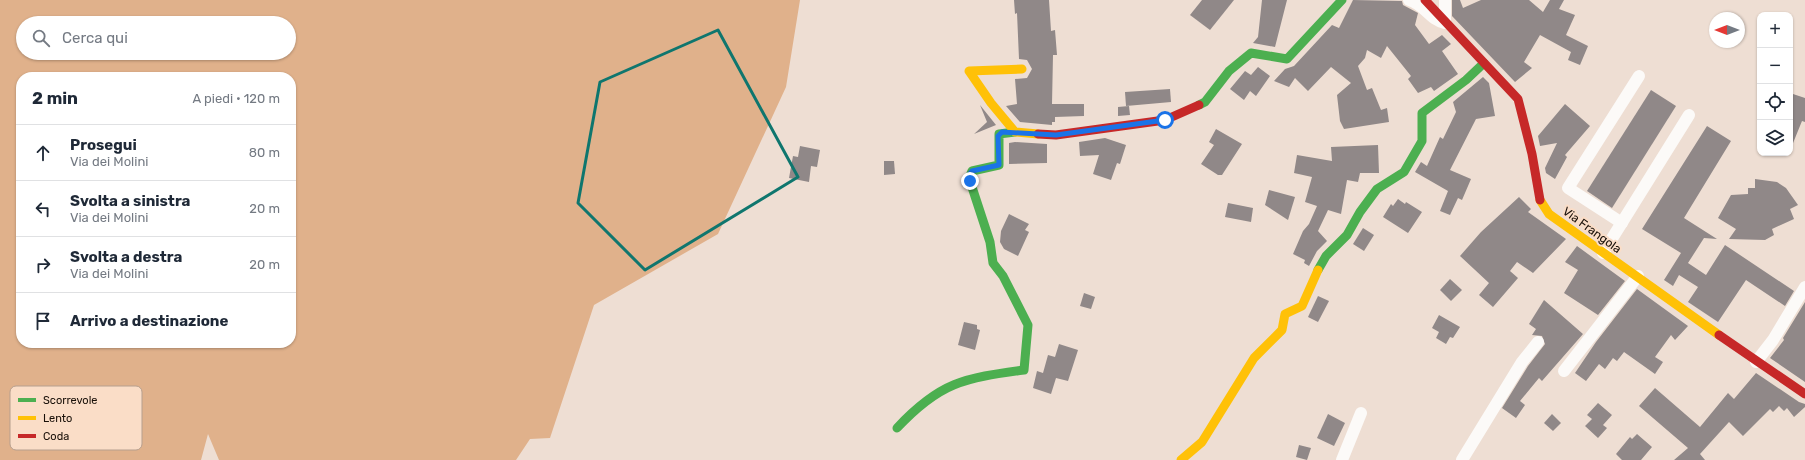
<!DOCTYPE html>
<html lang="it">
<meta charset="utf-8">
<style>
:root{--surface:#fff;--page:#f6f6f7;--text:#1f2937;--muted:#747a83;--line:#e0e1e3}
body{margin:0;font-family:Rubik,sans-serif;background:var(--page);color:var(--text)}
.controls{position:absolute;right:12px;top:12px;display:grid;overflow:hidden;border-radius:8px;box-shadow:0 1px 3px #0004}
.controls button{width:36px;height:36px;display:grid;place-items:center;padding:0;border:0;border-bottom:1px solid var(--line);background:var(--surface);color:var(--text);font:20px sans-serif}
.compass{position:absolute;left:1709px;top:12px;width:36px;height:36px;border-radius:50%;background:var(--surface);box-shadow:0 1px 3px #0004;rotate:270deg}
.stop{position:absolute;width:12px;height:12px;margin:-9px;border:3px solid #1a73e8;border-radius:50%;background:#fff}
.stop.end{background:#1a73e8;border-color:#fff;box-shadow:0 1px 4px #0008}
.list{margin:0;padding:0;list-style:none}
h2{display:flex;justify-content:space-between;align-items:center;height:52px;margin:0;padding:0 16px;font-size:17px}
h2 small{font-size:13px;font-weight:400;color:var(--muted)}
.list li{display:grid;grid-template-columns:26px 1fr auto;gap:12px;align-items:center;box-sizing:border-box;height:56px;padding:0 16px;border-top:1px solid var(--line)}
.list b{display:block;font-size:15px;white-space:nowrap}
.list p{margin:0;font-size:13px;white-space:nowrap;color:var(--muted)}
.list em{font-size:13px;font-style:normal;color:var(--muted)}
.icon{flex:none;width:22px;height:22px;fill:none;stroke:currentColor;stroke-width:2;stroke-linecap:round;stroke-linejoin:round}
.map{position:relative;flex:none;width:1805px;height:460px;overflow:hidden}
.search{position:absolute;background:var(--surface);box-shadow:0 1px 3px #0004;left:16px;top:16px;width:280px;height:44px;display:flex;align-items:center;gap:10px;box-sizing:border-box;padding:0 14px;border-radius:22px;color:var(--muted);font-size:15px}
.panel{position:absolute;background:var(--surface);box-shadow:0 1px 3px #0004;left:16px;top:72px;width:280px;height:276px;border-radius:16px}
.map>svg:first-child{display:block}
.forest{fill:#e0b18b;fill-rule:evenodd}
.building{fill:#908888}
.lines{fill:none;stroke-linecap:round;stroke-linejoin:round}
.street{stroke:#fcfaf8;stroke-width:12}
.fast{stroke:#4caf50;stroke-width:9}
.slow{stroke:#ffc107;stroke-width:9}
.jam{stroke:#c62828;stroke-width:9}
.route{stroke:#1a73e8;stroke-width:5}
.marked{fill:none;stroke:#0f766e;stroke-width:3;stroke-linejoin:round}
.labels{text-anchor:middle;dominant-baseline:central;stroke-width:4;stroke-linejoin:round;paint-order:stroke}
.street-label{font-size:12px;fill:#180f08;stroke:#faddc7}
.key{fill:#faddc7;stroke:#b69f8e;stroke-width:1}
.key-label{font-size:11px;fill:#180f08}
</style>
<div class="map">
<svg width="1805" height="460" viewBox="0 0 1805 460">
<rect width="100%" height="100%" fill="#eeded3"/>
<!-- forest -->
<path class="forest" d="M0 0H800L786 87 718 234 594 305 550 438 530 439 516 460H219L208 434 201 460H0ZM23 23H289V53H23ZM21 77H291V343H21Z"/>
<!-- building -->
<g class="building">
<polygon points="1014,0 1049,0 1051,31 1055,30 1057,55 1053,55 1052,104 1084,104 1084,116 1055,117 1055,122 1052,122 1052,125 1020,122 1006,106 1017,104 1015,79 1027,78 1032,69 1027,60 1019,59 1017,13 1015,14"/>
<polygon points="1202,0 1234,0 1210,30 1190,15"/>
<polygon points="1262,0 1287,0 1275,47 1253,43 1258,37"/>
<polygon points="1353,0 1402,1 1403,5 1418,13 1415,25 1429,44 1442,35 1451,44 1442,51 1458,74 1434,91 1431,87 1418,93 1408,79 1411,76 1387,46 1381,58 1367,50 1365,58 1358,66 1367,90 1372,88 1381,110 1387,108 1389,122 1344,129 1340,121 1337,95 1351,83 1331,67 1308,91 1295,78 1289,87 1274,81 1285,69 1294,66 1332,25 1339,28"/>
<polygon points="1452,0 1460,0 1463,8 1481,0 1529,0 1543,12 1550,0 1564,0 1559,9 1575,15 1566,35 1588,46 1580,65 1568,60 1571,52 1540,35 1524,62 1532,68 1515,82 1452,16"/>
<polygon points="1258,67 1270,76 1256,96 1250,91 1244,100 1230,89 1245,71 1251,75"/>
<polygon points="1483,77 1489,83 1495,116 1476,119 1450,170 1471,179 1462,200 1458,198 1450,215 1440,211 1448,191 1415,172 1421,162 1427,166 1440,137 1443,139 1456,112 1453,102"/>
<polygon points="1170,89 1171,102 1126,106 1125,92"/>
<polygon points="1651,90 1676,106 1612,208 1587,191"/>
<polygon points="1790,93 1805,98 1805,122 1802,121 1791,148"/>
<polygon points="1565,104 1590,126 1565,155 1567,157 1555,179 1546,173 1545,168 1557,143 1540,146 1538,136"/>
<polygon points="980,105 996,125 974,134 987,122"/>
<polygon points="1129,106 1130,115 1118,116 1118,107"/>
<polygon points="1707,126 1731,141 1684,218 1717,239 1704,238 1688,263 1706,275 1725,245 1794,291 1785,306 1746,280 1718,322 1688,302 1698,287 1679,275 1673,286 1664,280 1681,253 1642,229"/>
<polygon points="1216,129 1242,144 1222,175 1218,175 1201,164 1214,145 1209,142"/>
<polygon points="1105,138 1126,145 1120,164 1117,163 1111,180 1093,174 1099,155 1080,156 1079,142"/>
<polygon points="1015,142 1047,144 1047,163 1009,164 1009,143"/>
<polygon points="1378,145 1379,173 1360,173 1358,182 1347,180 1341,214 1328,210 1318,231 1327,241 1317,251 1309,266 1304,263 1305,260 1293,254 1303,231 1309,224 1317,206 1305,202 1312,177 1294,173 1297,155 1332,161 1331,147"/>
<polygon points="800,146 820,150 817,167 811,166 809,182 789,178 793,156 798,157"/>
<polygon points="884,161 894,161 895,174 884,175"/>
<polygon points="1755,179 1777,182 1786,188 1798,205 1790,209 1794,219 1772,229 1774,235 1765,240 1729,239 1736,229 1718,218 1731,195 1748,194 1748,188 1755,188"/>
<polygon points="1269,190 1295,197 1288,220 1265,205"/>
<polygon points="1519,197 1531,209 1528,212 1566,239 1533,273 1517,262 1510,271 1518,278 1493,307 1479,295 1489,283 1460,256 1481,232"/>
<polygon points="1398,199 1405,204 1406,202 1422,212 1408,233 1383,217 1391,204 1393,206"/>
<polygon points="1228,203 1253,208 1251,222 1225,217"/>
<polygon points="1009,214 1029,224 1025,230 1029,232 1018,256 1004,249 1000,242 1001,231"/>
<polygon points="1363,228 1374,235 1364,251 1353,244"/>
<polygon points="1577,246 1625,281 1598,315 1564,293 1578,270 1565,262"/>
<polygon points="1450,279 1462,290 1451,301 1440,290"/>
<polygon points="1637,289 1688,326 1675,340 1671,335 1655,357 1663,362 1655,374 1624,352 1617,361 1613,358 1605,369 1599,364 1586,381 1575,373 1596,342"/>
<polygon points="1084,293 1095,297 1091,309 1080,306"/>
<polygon points="1318,296 1329,301 1318,322 1308,317"/>
<polygon points="1544,300 1583,334 1542,381 1539,378 1520,401 1525,405 1516,418 1502,408 1528,366 1545,344 1542,336 1532,335 1536,329 1529,324"/>
<polygon points="1805,302 1805,382 1770,358 1784,340 1783,338"/>
<polygon points="1439,315 1460,327 1453,338 1450,337 1446,344 1436,338 1439,332 1432,328"/>
<polygon points="964,322 977,325 977,329 980,330 975,350 958,345"/>
<polygon points="1059,344 1078,350 1068,381 1056,378 1051,394 1033,388 1037,371 1043,373 1048,355 1055,357"/>
<polygon points="1756,373 1799,402 1805,404 1805,407 1794,417 1787,408 1784,411 1779,406 1773,412 1770,409 1743,436 1729,422 1700,454 1705,460 1674,460 1688,448 1639,406 1655,388 1700,427 1728,393 1734,399"/>
<polygon points="1598,403 1612,415 1603,425 1607,428 1598,438 1585,426 1592,419 1587,415"/>
<polygon points="1328,414 1345,423 1334,446 1317,438"/>
<polygon points="1552,414 1561,423 1553,431 1544,423"/>
<polygon points="1637,434 1652,447 1641,460 1622,460 1616,454 1630,437 1632,439"/>
<polygon points="1299,445 1311,448 1307,460 1296,457"/>
</g>
<g class="lines">
<!-- street -->
<g class="street">
<path d="M1409 0C1424 4 1430 20 1445 23V0"/>
<polyline points="1622,223 1568,188 1639,76"/>
<polyline points="1603,253 1689,115"/>
<polyline points="1756,362 1773,340 1805,287"/>
<polyline points="1564,371 1638,276"/>
<polyline points="1342,460 1361,413"/>
<polyline points="1462,460 1522,362 1538,342"/>
</g>
<!-- fast -->
<g class="fast">
<polyline points="1199,105 1205,102 1229,71 1251,53 1287,59 1342,0"/>
<polyline points="1318,270 1326,256 1347,235 1360,212 1377,189 1404,172 1422,141 1422,113 1466,80 1484,63"/>
<path d="M897 428C940 382 964 378 1024 370L1028 325 1003 276 993 263 990 242 969 178 972 171 999 165V134L1015 132"/>
</g>
<!-- slow -->
<g class="slow">
<polyline points="1022,69 969,71 991,103 1015,132 1038,134"/>
<polyline points="1540,200 1549,214 1719,335"/>
<polyline points="1181,460 1202,442 1254,358 1282,330 1285,314 1302,306 1318,270"/>
</g>
<!-- jam -->
<g class="jam">
<polyline points="1425,0 1518,99 1532,154 1540,200"/>
<polyline points="1038,134 1056,135 1165,120 1199,105"/>
<polyline points="1719,335 1805,394"/>
</g>
</g>
<g class="lines">
<!-- route -->
<polyline class="route" points="970,181 969,175 972,171 999,165 998,136 1002,132 1056,135 1165,120"/>
</g>
<!-- marked area -->
<path class="marked" d="M718 30 798 177 645 270 578 203 600 82Z"/>
<g class="labels">
<!-- street labels -->
<g class="street-label">
<text transform="translate(1592 230) rotate(36)">Via Frangola</text>
</g>
</g>
<!-- legend -->
<rect x="10" y="386" width="132" height="64" rx="6" class="key"/>
<rect x="18" y="398" width="18" height="4" fill="#4caf50"/>
<rect x="18" y="416" width="18" height="4" fill="#ffc107"/>
<rect x="18" y="434" width="18" height="4" fill="#c62828"/>
<g class="key-label">
<text x="43" y="404">Scorrevole</text>
<text x="43" y="422">Lento</text>
<text x="43" y="440">Coda</text>
</g>
</svg>
<div class="controls">
<button>+</button>
<button>−</button>
<button><svg class="icon" aria-label="locate" viewBox="0 0 24 24"><circle cx="12" cy="12" r="6"/><path d="M12 2v4M12 18v4M2 12h4M18 12h4"/></svg></button>
<button><svg class="icon" aria-label="layers" viewBox="0 0 24 24"><path d="M12 4l9 5-9 5-9-5zM3 14l9 5 9-5"/></svg></button>
</div>
<svg class="compass" viewBox="-18 -18 36 36"><path d="M0-13l5 13h-10z" fill="#e53935"/><path d="M0 13l5-13h-10z" fill="#747a83"/></svg>
<div class="stop" style="left:1165px;top:120px"></div>
<div class="stop end" style="left:970px;top:181px"></div>
<div class="search"><svg class="icon" aria-label="search" viewBox="0 0 24 24"><circle cx="10" cy="10" r="6"/><path d="M15 15l6 6"/></svg>Cerca qui</div>
<section class="panel">
<h2>2 min<small>A piedi · 120 m</small></h2>
<ul class="list">
<li><svg class="icon" aria-label="ahead" viewBox="0 0 24 24"><path d="M12 20V5M6 11l6-6 6 6"/></svg><div><b>Prosegui</b><p>Via dei Molini</p></div><em>80 m</em></li>
<li><svg class="icon" aria-label="left" viewBox="0 0 24 24"><path d="M17 20v-9H6M10 6l-5 5 5 5"/></svg><div><b>Svolta a sinistra</b><p>Via dei Molini</p></div><em>20 m</em></li>
<li><svg class="icon" aria-label="right" viewBox="0 0 24 24"><path d="M7 20v-9h11M14 6l5 5-5 5"/></svg><div><b>Svolta a destra</b><p>Via dei Molini</p></div><em>20 m</em></li>
<li><svg class="icon" aria-label="arrive" viewBox="0 0 24 24"><path d="M6 21V4h12l-3 4 3 4H6"/></svg><div><b>Arrivo a destinazione</b></div></li>
</ul>
</section>
</div>
